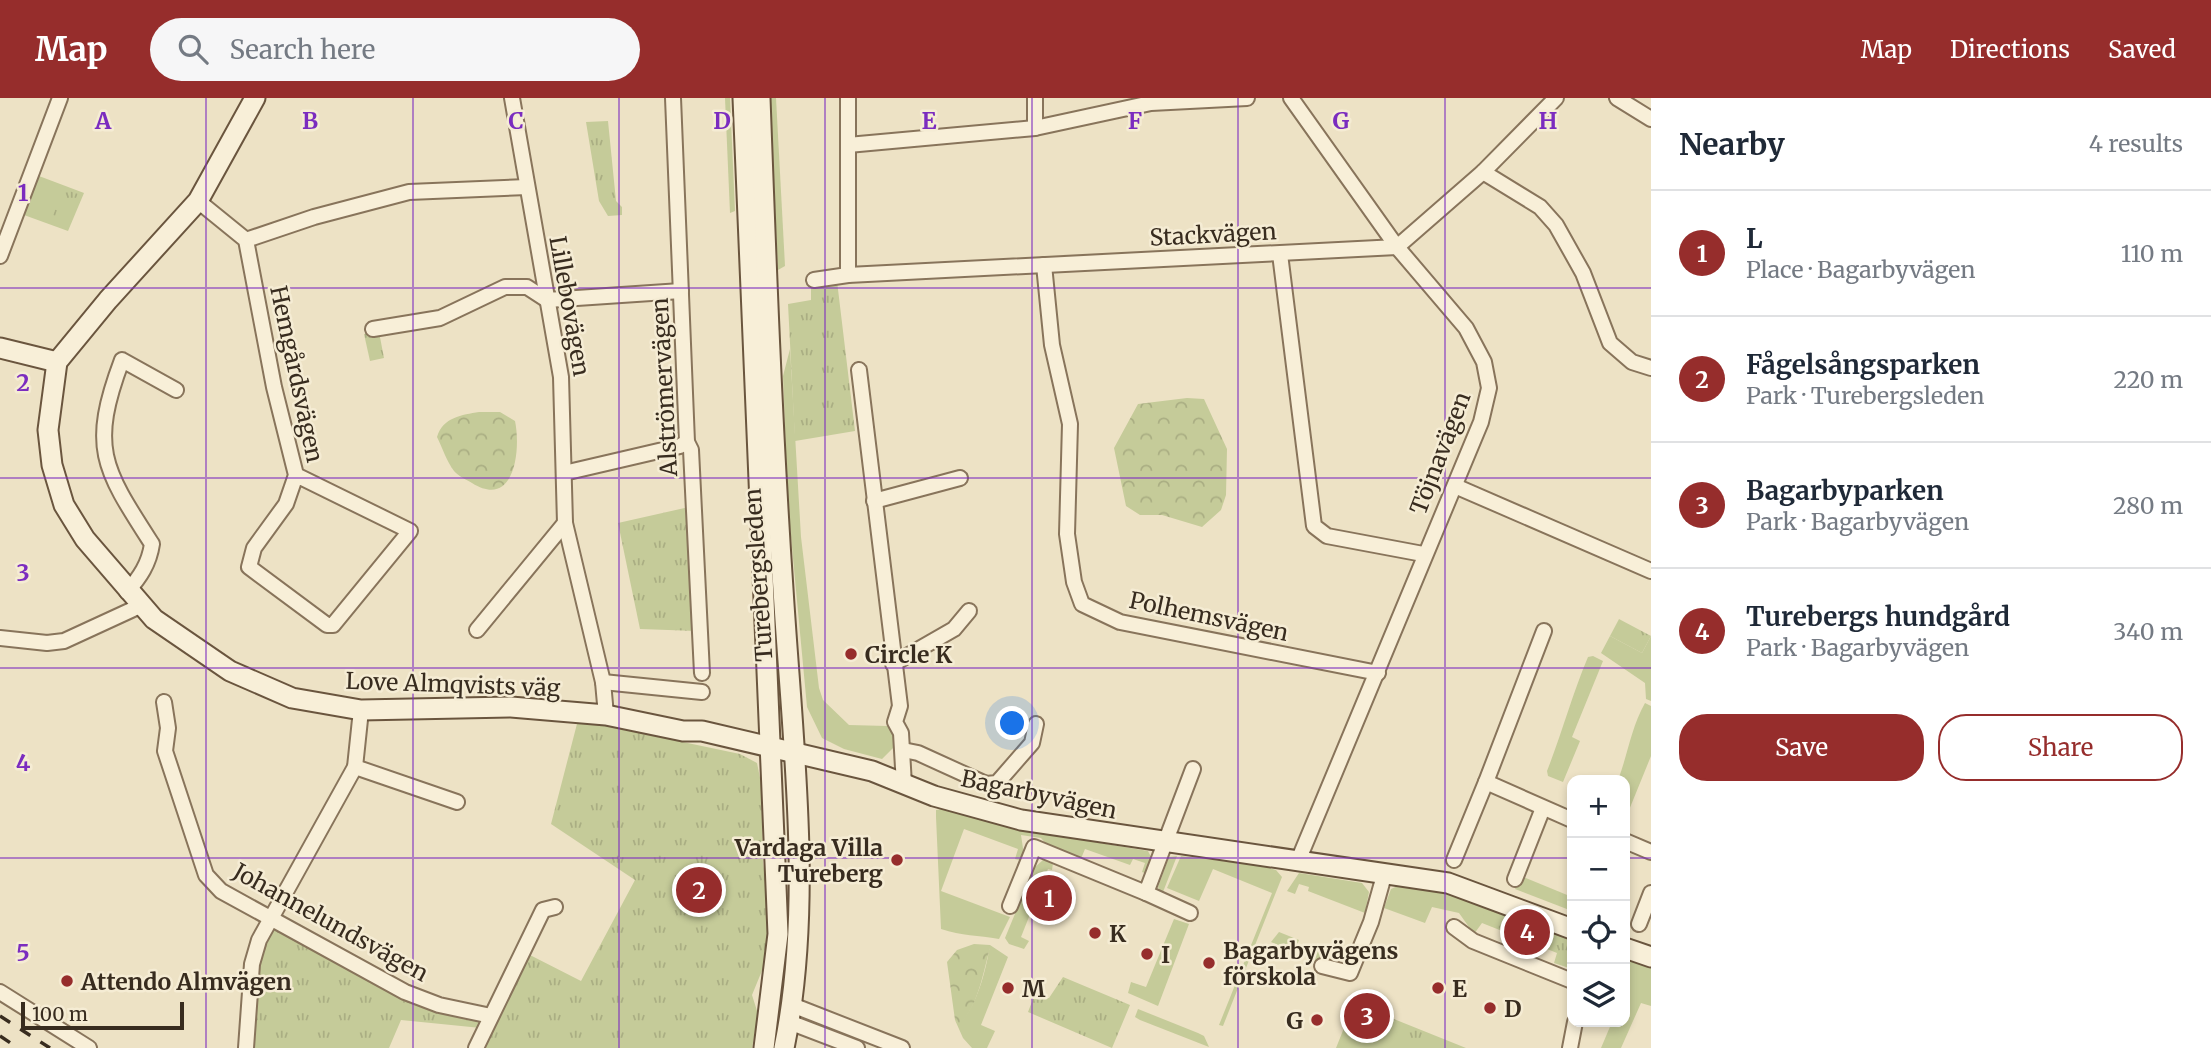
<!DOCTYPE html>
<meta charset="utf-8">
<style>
:root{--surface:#fff;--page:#f6f6f7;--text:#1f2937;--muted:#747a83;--line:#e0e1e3;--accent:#962d2c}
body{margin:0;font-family:Merriweather,serif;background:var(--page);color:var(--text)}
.controls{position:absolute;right:21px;bottom:21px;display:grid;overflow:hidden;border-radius:14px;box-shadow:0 4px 10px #0003}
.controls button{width:63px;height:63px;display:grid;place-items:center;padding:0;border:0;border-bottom:2px solid var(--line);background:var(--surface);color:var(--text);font:35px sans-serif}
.scale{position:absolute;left:21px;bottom:18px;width:163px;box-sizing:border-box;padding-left:7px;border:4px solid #382c1f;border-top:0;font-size:19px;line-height:24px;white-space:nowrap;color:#382c1f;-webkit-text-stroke:5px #f5ecd4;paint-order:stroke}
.you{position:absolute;left:1013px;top:626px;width:24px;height:24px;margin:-18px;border:5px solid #fff;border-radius:50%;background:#1a73e8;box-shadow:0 0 0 10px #1a73e833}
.badge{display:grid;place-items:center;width:46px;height:46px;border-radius:50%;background:var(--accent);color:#fff;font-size:23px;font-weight:700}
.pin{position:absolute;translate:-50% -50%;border:4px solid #fff;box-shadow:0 2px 7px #0006}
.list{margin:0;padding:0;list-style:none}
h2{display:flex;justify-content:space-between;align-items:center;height:91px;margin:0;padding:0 28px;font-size:30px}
h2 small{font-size:23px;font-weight:400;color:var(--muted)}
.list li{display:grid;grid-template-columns:46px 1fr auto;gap:21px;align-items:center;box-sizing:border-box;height:126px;padding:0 28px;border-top:2px solid var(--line)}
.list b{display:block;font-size:26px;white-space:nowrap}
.list p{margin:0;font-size:23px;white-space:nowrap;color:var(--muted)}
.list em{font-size:23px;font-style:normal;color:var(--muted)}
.actions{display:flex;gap:14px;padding:21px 28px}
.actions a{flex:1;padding:16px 0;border:2px solid var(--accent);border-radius:28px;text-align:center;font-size:24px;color:var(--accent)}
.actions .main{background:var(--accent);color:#fff}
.icon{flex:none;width:38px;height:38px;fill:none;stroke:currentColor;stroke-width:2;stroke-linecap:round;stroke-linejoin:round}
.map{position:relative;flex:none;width:1651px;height:950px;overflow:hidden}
header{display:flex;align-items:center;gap:42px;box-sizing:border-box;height:98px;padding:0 35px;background:var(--accent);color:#fff}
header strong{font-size:33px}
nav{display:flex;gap:38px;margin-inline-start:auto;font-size:24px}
.search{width:490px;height:63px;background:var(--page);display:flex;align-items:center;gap:18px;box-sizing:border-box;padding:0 24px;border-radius:38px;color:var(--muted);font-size:26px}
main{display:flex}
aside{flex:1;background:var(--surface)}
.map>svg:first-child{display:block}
.grass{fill:#c5cb99}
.forest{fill:url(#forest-crowns)}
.park{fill:url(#park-tufts)}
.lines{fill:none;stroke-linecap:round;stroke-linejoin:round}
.street-casing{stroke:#88745b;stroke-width:18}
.secondary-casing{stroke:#6a553e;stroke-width:23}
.street{stroke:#f8efd8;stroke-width:14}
.secondary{stroke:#f8efd8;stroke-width:19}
.rail{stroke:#382c1f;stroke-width:3.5;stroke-dasharray:12 12;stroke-linecap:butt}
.grid{fill:none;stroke:#7b2cbf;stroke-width:2;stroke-opacity:0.55}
.poi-dot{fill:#962d2c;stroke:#f5ecd4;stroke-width:2.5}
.labels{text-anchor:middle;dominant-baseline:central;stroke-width:5;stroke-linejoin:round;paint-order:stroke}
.street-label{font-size:23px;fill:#382c1f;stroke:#f5ecd4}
.poi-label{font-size:23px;font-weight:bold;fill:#382c1f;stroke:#f5ecd4;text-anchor:start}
.grid-label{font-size:23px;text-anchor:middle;font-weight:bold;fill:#7b2cbf;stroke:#f5ecd4;stroke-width:5;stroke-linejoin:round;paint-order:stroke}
</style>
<header>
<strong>Map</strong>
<div class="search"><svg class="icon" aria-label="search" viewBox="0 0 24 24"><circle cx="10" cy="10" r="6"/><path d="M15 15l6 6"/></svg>Search here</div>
<nav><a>Map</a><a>Directions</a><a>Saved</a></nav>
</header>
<main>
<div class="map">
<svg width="1651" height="950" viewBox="0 0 1651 950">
<defs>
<pattern id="forest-crowns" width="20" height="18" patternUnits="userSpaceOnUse" patternTransform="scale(1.75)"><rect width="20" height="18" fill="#c5cb99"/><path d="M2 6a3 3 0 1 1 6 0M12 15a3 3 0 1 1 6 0" fill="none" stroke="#aaae83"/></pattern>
<pattern id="park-tufts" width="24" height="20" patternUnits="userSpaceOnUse" patternTransform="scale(1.75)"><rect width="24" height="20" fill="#c5cb99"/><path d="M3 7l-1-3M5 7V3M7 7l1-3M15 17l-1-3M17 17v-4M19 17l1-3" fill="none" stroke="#aaae83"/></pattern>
</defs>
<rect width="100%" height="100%" fill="#ede2c5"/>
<!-- grass -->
<g class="grass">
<polygon points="725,0 730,0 735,113 730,115"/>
<polygon points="770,0 776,0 785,168 778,172"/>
<polygon points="39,78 84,95 68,133 24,117"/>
<polygon points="790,251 801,439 819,590 823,602 849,627 887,628 892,633 896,647 882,661 844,651 822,640 807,609 788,407 783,278"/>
<polygon points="1610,538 1642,555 1651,538 1651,603 1646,601 1645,585 1601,555"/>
<path d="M1593 558 1603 563 1572 639 1580 643 1563 684 1548 678 1547 673C1562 635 1572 597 1588 559Z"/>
<path d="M1645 605 1651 608V658L1627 717 1625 682H1618C1628 656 1631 630 1645 605Z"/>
<path d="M942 711 1017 731 1148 753 1152 761 1147 776 1142 774 1145 765 1133 761 1130 767 1085 751 1080 763 1048 748 1041 740 1021 737 1024 757 1019 762 1015 761 1018 751 964 731 941 793 1010 819 999 841C978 837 962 838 941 831L936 719V712Z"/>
<polygon points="1177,758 1163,794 1161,796 1158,789 1169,759"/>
<polygon points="1181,758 1263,768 1276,772 1282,779 1223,928 1219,927 1272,795 1213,771 1199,803 1167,790"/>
<polygon points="1043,762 1053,765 1052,772 1048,771 1021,839 1029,843 1024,851 1009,846 1005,840 1034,770"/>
<polygon points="1299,775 1362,785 1369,794 1365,815 1308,793 1309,789 1299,786 1295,796 1287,793"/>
<polygon points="1521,778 1572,799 1572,813 1515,791"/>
<polygon points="1402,786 1438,790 1572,837 1572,871 1554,865 1557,855 1482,825 1474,836 1459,815 1432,809 1425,825 1384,810 1391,791"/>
<polygon points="1174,821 1189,826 1158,908 1128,895 1131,884 1146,889"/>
<polygon points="1279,834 1299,842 1294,854 1271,844"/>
<path d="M990 847 1008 859 981 927 995 933 987 950H972L963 940 955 922 959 926C977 909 986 872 990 847Z"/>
<polygon points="1312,848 1330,854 1320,865 1307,860"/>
<polygon points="1625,861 1651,870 1651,908 1641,905 1621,950 1601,950 1612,924 1625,924"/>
<polygon points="1138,911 1198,935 1204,938 1209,949 1140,922 1135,919"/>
</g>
<!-- forest -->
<g class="forest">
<polygon points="1187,300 1204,301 1227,351 1226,397 1221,412 1202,429 1162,417 1140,417 1126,408 1114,350 1138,306"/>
<path d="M479 314H500L515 323C521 351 515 412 472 385 467 382 458 378 454 373 447 364 442 349 437 339 443 319 462 317 479 314Z"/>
<path d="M974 846 990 847V850C983 875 978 909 959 927L955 922 947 864 957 852Z"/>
</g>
<!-- park -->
<g class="park">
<polygon points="608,23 616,103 622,109 622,117 608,118 599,103 586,24"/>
<polygon points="63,91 78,96 66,124 52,120"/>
<polygon points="837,183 855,333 795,343 788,206 811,202 811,186"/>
<polygon points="379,234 384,260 370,263 364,236"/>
<polygon points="689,409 696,533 640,531 618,425"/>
<polygon points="1619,521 1651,538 1642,555 1610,538"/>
<polygon points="578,622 740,656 757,665 761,685 763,765 769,801 768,858 752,897 758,916 752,950 479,950 526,855 581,883 635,782 551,726"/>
<polygon points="1487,810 1572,844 1572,869 1556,864 1559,854 1481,823"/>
<polygon points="274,830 402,898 486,920 481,930 401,922 389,950 250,950 259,861"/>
<polygon points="1063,879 1130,907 1112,950 1028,914 1033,901 1049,900"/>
<polygon points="1354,905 1466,950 1336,950"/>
</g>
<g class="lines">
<defs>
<g id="street">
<polyline points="512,0 561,279 565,425 603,584 606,617"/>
<polyline points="673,0 687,344 691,352 702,575"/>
<polyline points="1035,0 1035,30"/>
<polyline points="1291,0 1397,149 1466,230 1484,264 1489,290 1481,324 1298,763"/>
<polyline points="1617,0 1651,21"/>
<polyline points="848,47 1035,30 1151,5 1247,0"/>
<polyline points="1483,74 1540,109 1556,127 1583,175 1610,245 1632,264 1651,270"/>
<polyline points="198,103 246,142 274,289 296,377 286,406 254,450 249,469 327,527 333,527 410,433 296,377"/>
<polyline points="246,142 314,119 409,94 527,89"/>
<polyline points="1280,156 1314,428 1327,438 1423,456"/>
<polyline points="0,158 60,0"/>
<polyline points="1044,167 1052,247 1070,326 1067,436 1074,484 1082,506 1120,524 1378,575"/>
<polyline points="848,177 848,0"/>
<polyline points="814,182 848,177 1397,149 1483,74 1556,0"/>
<polyline points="373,231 440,220 505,189 527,189 547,202 681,193"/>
<polyline points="859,272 900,608 895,624 901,635 904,687"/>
<polyline points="564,375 680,348 687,344"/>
<polyline points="1455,388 1651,473"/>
<polyline points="874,403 960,380"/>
<path d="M127 494C140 479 149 466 152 446 103 370 89 350 122 262L176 292"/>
<polyline points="477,532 565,425"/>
<polyline points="0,540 47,545 64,543 140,508"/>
<polyline points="893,566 954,531 969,513"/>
<polyline points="603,584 702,594"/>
<polyline points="164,604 168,630 165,653 206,777 221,793 405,894 439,907 491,918"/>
<polyline points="903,652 918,655 986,686 997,685 1032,645 1036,626"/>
<polyline points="355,669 457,704"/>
<polyline points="1486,684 1544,533"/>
<polyline points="1625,743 1651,754"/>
<polyline points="1454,762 1486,684 1572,722"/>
<polyline points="1515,781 1543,710"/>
<polyline points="1146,795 1190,815"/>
<polyline points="1010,808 1034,749 1146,795 1193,671"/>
<polyline points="1639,826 1651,795"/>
<polyline points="1454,829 1473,843 1572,883"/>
<polyline points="1322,868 1350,875 1371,824 1385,774"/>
<polyline points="0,894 89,950"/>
<polyline points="792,907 902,950"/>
<polyline points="789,924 857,950"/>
<polyline points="246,950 252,866 259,842 355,669 361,612"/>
<polyline points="476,950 543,812 555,809"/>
<polyline points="1570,950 1575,924"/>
</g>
<g id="secondary">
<polyline points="255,0 198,103 108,202 57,264 48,332 52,367 64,407 85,441 154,521 230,573 292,600 361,612 511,609 606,617 683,633 702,633 872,673 934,698 1021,722 1448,785 1572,831"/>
<polyline points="743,0 778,836 764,950"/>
<path d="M760 0C766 164 772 328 783 491 792 639 814 805 784 950"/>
<polyline points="0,250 57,264"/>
<polyline points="1625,850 1651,859"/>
</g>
</defs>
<!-- street casing -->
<use href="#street" class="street-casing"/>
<!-- secondary casing -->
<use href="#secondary" class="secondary-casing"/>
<!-- street -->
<use href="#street" class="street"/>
<!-- secondary -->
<use href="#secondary" class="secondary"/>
<!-- rail -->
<g class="rail">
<polyline points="0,918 50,950"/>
<polyline points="0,938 18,950"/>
</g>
</g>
<!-- grid -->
<path class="grid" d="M206 0V950M413 0V950M619 0V950M825 0V950M1032 0V950M1238 0V950M1445 0V950M0 190H1651M0 380H1651M0 570H1651M0 760H1572M1625 760H1651"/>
<!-- markers -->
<g class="poi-dot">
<circle cx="851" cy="556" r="7"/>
<circle cx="897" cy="762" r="7"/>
<circle cx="1095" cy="835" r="7"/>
<circle cx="1147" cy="856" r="7"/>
<circle cx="1209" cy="865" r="7"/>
<circle cx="67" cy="883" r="7"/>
<circle cx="1008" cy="890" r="7"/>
<circle cx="1438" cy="890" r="7"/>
<circle cx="1490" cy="910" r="7"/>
<circle cx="1317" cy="922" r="7"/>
</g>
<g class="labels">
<!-- street labels -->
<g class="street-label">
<text transform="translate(1213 136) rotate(-3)">Stackvägen</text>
<text transform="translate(570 208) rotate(80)">Lillebovägen</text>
<text transform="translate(297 276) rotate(78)">Hemgårdsvägen</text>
<text transform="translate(664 289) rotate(-93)">Alströmervägen</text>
<text transform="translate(1440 355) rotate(-69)">Töjnavägen</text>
<text transform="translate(758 477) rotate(-94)">Turebergsleden</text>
<text transform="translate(1209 518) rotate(12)">Polhemsvägen</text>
<text transform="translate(453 586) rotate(2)">Love Almqvists väg</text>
<text transform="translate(1039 696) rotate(12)">Bagarbyvägen</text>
<text transform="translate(331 824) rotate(29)">Johannelundsvägen</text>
</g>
<!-- poi labels -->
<g class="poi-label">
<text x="865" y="556">Circle K</text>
<text x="883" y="749" text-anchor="end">Vardaga Villa<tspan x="883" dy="26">Tureberg</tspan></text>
<text x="1109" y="835">K</text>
<text x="1223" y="852">Bagarbyvägens<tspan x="1223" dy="26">förskola</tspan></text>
<text x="1161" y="856">I</text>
<text x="81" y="883">Attendo Almvägen</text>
<text x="1022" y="890">M</text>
<text x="1452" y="890">E</text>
<text x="1504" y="910">D</text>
<text x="1303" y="922" text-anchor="end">G</text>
</g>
</g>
<g class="grid-label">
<text x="103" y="31">A</text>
<text x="310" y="31">B</text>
<text x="516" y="31">C</text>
<text x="722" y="31">D</text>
<text x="929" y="31">E</text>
<text x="1135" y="31">F</text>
<text x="1341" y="31">G</text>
<text x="1548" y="31">H</text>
<text x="23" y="103">1</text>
<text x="23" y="293">2</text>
<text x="23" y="483">3</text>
<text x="23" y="673">4</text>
<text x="23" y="863">5</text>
</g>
</svg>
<div class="controls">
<button>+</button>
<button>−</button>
<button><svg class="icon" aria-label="locate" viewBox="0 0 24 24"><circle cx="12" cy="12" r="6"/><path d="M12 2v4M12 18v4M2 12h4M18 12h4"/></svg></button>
<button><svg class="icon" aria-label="layers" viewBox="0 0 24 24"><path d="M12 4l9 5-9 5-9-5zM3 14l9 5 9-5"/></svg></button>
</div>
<div class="scale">100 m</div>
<div class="you"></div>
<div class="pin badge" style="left:1049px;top:800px">1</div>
<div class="pin badge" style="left:699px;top:792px">2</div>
<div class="pin badge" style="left:1367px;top:918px">3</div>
<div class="pin badge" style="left:1527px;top:834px">4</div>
</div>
<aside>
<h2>Nearby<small>4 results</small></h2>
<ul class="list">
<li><span class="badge">1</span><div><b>L</b><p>Place · Bagarbyvägen</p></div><em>110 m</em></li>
<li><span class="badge">2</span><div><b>Fågelsångsparken</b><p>Park · Turebergsleden</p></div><em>220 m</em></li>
<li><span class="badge">3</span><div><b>Bagarbyparken</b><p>Park · Bagarbyvägen</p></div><em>280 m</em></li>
<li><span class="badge">4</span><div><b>Turebergs hundgård</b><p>Park · Bagarbyvägen</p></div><em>340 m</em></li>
</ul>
<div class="actions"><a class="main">Save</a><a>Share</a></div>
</aside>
</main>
